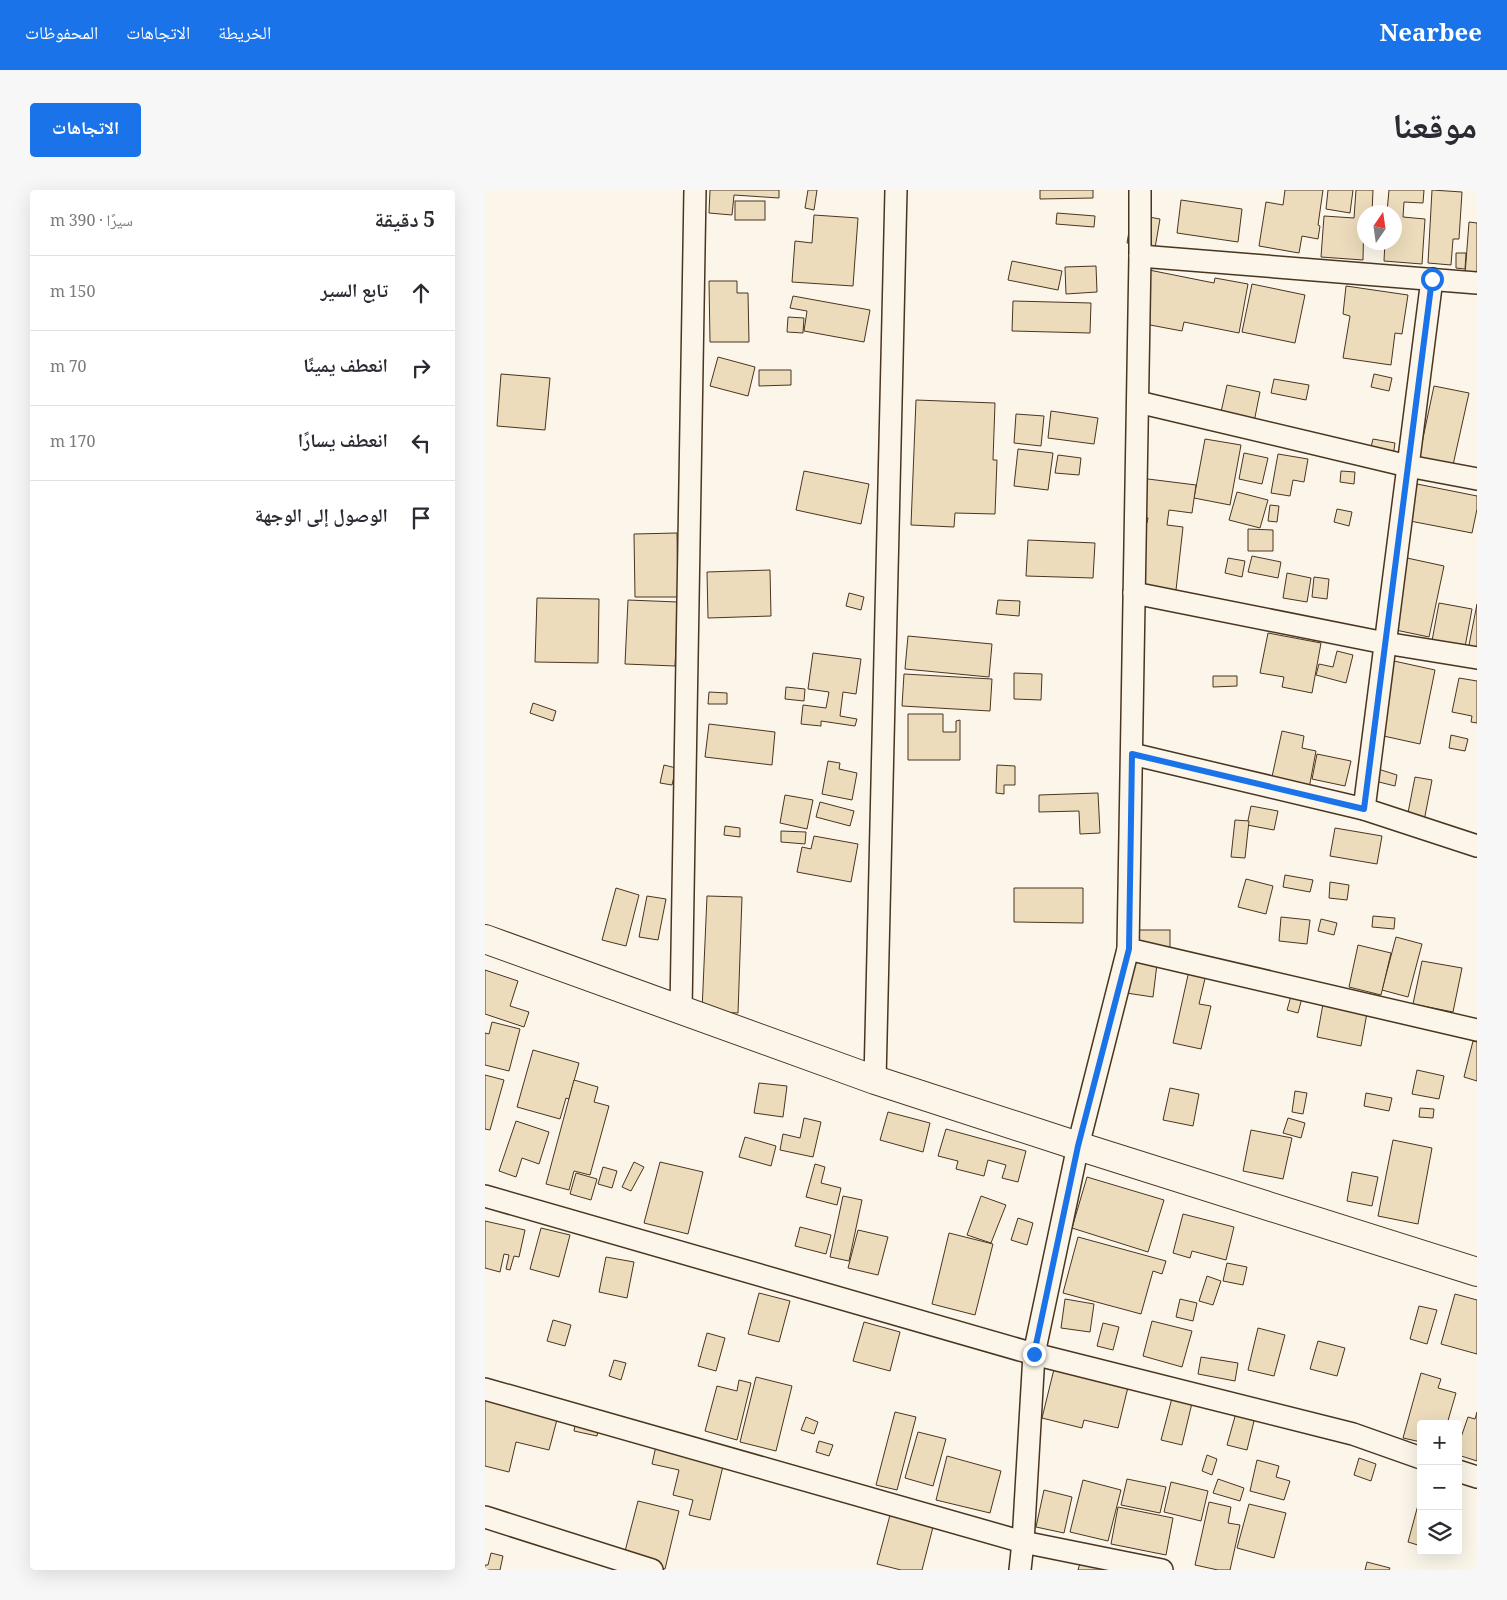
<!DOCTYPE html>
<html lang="ar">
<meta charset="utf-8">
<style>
:root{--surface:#fff;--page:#f7f7f7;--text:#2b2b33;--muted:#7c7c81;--line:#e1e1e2;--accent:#1a73e8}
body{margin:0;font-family:Georgia,"Noto Naskh Arabic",serif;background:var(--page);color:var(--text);direction:rtl}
.controls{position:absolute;right:15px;bottom:15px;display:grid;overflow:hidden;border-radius:5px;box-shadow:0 5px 20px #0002}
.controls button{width:45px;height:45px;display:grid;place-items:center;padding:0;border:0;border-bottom:1px solid var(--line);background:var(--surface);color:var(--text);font:25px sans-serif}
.compass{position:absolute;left:872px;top:15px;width:45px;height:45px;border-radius:50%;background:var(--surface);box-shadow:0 5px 20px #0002;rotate:13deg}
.stop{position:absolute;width:15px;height:15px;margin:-11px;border:4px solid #1a73e8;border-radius:50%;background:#fff}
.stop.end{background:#1a73e8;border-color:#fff;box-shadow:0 1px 5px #0008}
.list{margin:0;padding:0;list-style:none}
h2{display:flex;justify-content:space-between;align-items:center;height:65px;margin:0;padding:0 20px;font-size:21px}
h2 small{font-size:16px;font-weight:400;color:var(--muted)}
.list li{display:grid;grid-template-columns:32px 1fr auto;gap:15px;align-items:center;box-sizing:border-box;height:75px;padding:0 20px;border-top:1px solid var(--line)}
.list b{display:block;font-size:19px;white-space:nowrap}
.list em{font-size:16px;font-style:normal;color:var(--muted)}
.icon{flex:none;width:28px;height:28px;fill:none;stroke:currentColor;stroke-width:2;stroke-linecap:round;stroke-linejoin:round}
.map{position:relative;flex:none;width:992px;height:1380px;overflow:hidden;direction:ltr;border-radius:5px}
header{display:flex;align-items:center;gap:30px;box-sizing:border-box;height:70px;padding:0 25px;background:var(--accent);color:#fff}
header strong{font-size:24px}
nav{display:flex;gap:28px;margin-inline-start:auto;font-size:18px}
.intro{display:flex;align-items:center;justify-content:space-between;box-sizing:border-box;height:120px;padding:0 30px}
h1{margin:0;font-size:35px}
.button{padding:12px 22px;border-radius:5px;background:var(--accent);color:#fff;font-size:18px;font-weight:700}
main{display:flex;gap:30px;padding:0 30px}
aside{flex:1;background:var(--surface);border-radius:5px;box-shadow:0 5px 20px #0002}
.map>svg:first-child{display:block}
.building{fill:#ecdcbc;stroke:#4a3520}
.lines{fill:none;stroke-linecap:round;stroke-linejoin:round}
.street-casing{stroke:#4a3520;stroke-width:24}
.secondary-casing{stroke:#4a3520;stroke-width:30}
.street{stroke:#fbf6e9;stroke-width:21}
.secondary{stroke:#fbf6e9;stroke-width:28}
.route{stroke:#1a73e8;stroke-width:6}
</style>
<header>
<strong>Nearbee</strong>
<nav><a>الخريطة</a><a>الاتجاهات</a><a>المحفوظات</a></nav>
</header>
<div class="intro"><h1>موقعنا</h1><a class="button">الاتجاهات</a></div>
<main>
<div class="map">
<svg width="992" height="1380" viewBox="0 0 992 1380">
<rect width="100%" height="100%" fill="#fbf6e9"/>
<!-- building -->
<g class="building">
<polygon points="225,0 294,0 294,8 249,5 247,25 224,23"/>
<polygon points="323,0 332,0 329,20 320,18"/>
<polygon points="555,0 608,0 608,8 555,9"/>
<polygon points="800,0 838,0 833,35 835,36 833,49 817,46 814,63 774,56 781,12 798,15"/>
<polygon points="843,0 868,0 865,23 841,19"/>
<polygon points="871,0 888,0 887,22 879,22 878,70 836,67 839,26 869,28"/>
<polygon points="904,0 939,0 938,13 919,12 918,27 940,29 937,74 899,71 900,52 909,52 909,22 902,22"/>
<polygon points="947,0 977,2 974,49 968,49 966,75 943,73"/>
<polygon points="696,10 757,19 753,52 692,43"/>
<rect x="250" y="11" width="30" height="19"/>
<polygon points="572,23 610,26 609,37 571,34"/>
<polygon points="647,24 675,29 670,58 642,53"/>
<polygon points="329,25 373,28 368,96 307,92 310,51 327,53"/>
<polygon points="984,32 992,33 992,86 980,85"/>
<polygon points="971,63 981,63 980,79 971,78"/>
<polygon points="527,71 577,81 573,100 523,90"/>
<polygon points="611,76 612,102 581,104 580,77"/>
<polygon points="654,78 729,93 730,88 763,94 754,143 699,132 697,141 644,131"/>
<polygon points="224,91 252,91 252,103 263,103 264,152 225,152"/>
<polygon points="767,94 820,105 810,153 757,142"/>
<polygon points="861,96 923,105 917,144 910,143 906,175 858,168 865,126 858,124"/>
<polygon points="308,106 385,120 379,152 319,141 322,121 305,118"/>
<polygon points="528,111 606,113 605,143 527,141"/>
<polygon points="303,127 319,128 318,143 302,142"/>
<polygon points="233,167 270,177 263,206 225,196"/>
<polygon points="274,180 306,180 306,195 274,196"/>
<polygon points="16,184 65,188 60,240 12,236"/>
<polygon points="889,184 907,188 904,201 886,197"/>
<polygon points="789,189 824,195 821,210 786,203"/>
<polygon points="742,195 775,202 768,237 734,231"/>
<polygon points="949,196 984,203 968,275 934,267"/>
<polygon points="431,210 510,213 508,270 512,270 510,324 470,323 469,337 426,335"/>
<polygon points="566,221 613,228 609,254 563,248"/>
<polygon points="531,224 559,226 556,256 529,253"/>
<polygon points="720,249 756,255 745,315 709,308"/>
<polygon points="888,249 910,253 908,266 885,261"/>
<polygon points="533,259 568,263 563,300 529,296"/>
<polygon points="759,263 783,268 777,294 754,289"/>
<polygon points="793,264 823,269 819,292 808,290 805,306 786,303"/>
<polygon points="573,265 596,268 594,285 570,283"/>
<polygon points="319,281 384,294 376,334 311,320"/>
<polygon points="856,281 870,282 869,294 855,292"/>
<polygon points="647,287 711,295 707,323 684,320 682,335 698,337 691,400 648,395 646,331 662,333 663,328 643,326"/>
<polygon points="932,294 992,306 992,319 987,343 925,331"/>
<polygon points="752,302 783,310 775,338 744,330"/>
<polygon points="785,315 794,316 792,332 783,331"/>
<polygon points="852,319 867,322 864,336 849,332"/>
<polygon points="763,339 788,340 788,361 763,361"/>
<polygon points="192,343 193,407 150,407 149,344"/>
<polygon points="543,350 610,353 608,388 541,386"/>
<polygon points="767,366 796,372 793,388 763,382"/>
<polygon points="743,368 760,371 757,387 740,383"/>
<polygon points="922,368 959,376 944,447 906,439"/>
<polygon points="285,380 286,426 223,428 222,382"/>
<polygon points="802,383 826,388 822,412 798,408"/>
<polygon points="829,387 844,389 842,409 827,407"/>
<polygon points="364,403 379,407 376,420 361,416"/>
<polygon points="52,408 114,409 113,473 50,472"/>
<polygon points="143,410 193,412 190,476 140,474"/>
<polygon points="513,410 535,411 534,426 511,424"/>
<polygon points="954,413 987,419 980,457 947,451"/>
<polygon points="992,414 992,461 983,460"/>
<polygon points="783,443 836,453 827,503 797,497 799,487 775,483"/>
<polygon points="423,446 507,454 504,487 420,479"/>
<polygon points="852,461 868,465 861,493 831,485 834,474 848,477"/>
<polygon points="328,463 376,469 371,504 358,502 355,526 372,529 370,536 336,531 336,536 316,534 318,515 341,518 344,502 323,499"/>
<polygon points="909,471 950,480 935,554 894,545"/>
<polygon points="529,483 557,484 556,510 529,509"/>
<polygon points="419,484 507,489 505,521 417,516"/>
<polygon points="728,486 752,486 752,496 728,497"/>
<polygon points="974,488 992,491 992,533 986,532 987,526 967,522"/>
<polygon points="301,497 320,499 319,511 300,509"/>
<polygon points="224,502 242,503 242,514 223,514"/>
<polygon points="48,513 71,521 68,531 45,523"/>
<polygon points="423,524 458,524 458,542 471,542 471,531 475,530 475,570 423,570"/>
<polygon points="224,534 290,542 287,575 220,567"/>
<polygon points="797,541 819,546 817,558 831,561 823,604 785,596"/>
<polygon points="966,545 983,549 980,561 964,558"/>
<polygon points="832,564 866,571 860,596 827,589"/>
<polygon points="343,571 355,573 354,579 372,583 367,610 337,604"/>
<polygon points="179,575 191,578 187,595 175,593"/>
<polygon points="512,575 530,576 530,595 519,595 519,604 511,603"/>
<polygon points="893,579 912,585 910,596 890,591"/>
<polygon points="930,587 947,590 939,631 922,628"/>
<polygon points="613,603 615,643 595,644 594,621 554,622 554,605"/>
<polygon points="300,605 328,610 322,639 295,633"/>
<polygon points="335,612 369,621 365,636 331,627"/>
<polygon points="766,616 793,621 789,640 762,635"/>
<polygon points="750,630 764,631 760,668 746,667"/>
<polygon points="240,636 255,638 255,647 239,645"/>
<polygon points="850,638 897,646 892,674 845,666"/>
<polygon points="296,641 321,642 320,654 296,652"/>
<polygon points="329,646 373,654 366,692 312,682 317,657 326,659"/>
<polygon points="800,685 828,690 825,702 798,697"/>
<polygon points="761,689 788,696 781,724 753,717"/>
<polygon points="845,692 864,695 862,710 844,708"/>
<polygon points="131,698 154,705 141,756 117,750"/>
<polygon points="529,698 598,698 598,733 529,732"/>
<polygon points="162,706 181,709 173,750 154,747"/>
<polygon points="222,706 257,707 253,823 217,821"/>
<polygon points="888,726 910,728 909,739 887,737"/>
<polygon points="796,727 825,730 822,754 794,751"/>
<polygon points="836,729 852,733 849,745 833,741"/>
<rect x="646" y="740" width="39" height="17"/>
<polygon points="911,747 937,754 923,807 897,800"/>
<polygon points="873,755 906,763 896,805 864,797"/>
<polygon points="646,771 672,774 668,807 641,803"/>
<polygon points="937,771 977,778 968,822 928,814"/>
<polygon points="705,776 722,780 714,814 726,816 716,859 688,853"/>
<polygon points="0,780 33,791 25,816 44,822 39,837 0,824"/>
<polygon points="806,806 817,808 813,823 802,820"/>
<polygon points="838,814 882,823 876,856 832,847"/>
<polygon points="7,832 35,839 24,881 0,875 0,843 4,844"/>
<polygon points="988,851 992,852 992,891 979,887"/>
<polygon points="48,860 94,873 84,909 81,908 75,929 32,917"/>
<polygon points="932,880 959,886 954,909 927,904"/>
<polygon points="0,885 19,890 5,940 0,939"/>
<polygon points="89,890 113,897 109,912 124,916 105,985 89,981 84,1000 61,994"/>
<polygon points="274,893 302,896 298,927 269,923"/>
<polygon points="685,898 714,904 708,936 678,930"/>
<polygon points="810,901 822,903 818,924 807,922"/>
<polygon points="881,903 907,908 904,921 879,916"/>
<polygon points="935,918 949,919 948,928 934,927"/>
<polygon points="403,922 445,933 438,962 395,950"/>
<polygon points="319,928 336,932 328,967 295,960 298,944 315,948"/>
<polygon points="803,928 820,933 816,948 798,943"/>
<polygon points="31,931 64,942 54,974 37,968 31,987 14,981"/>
<polygon points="461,939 541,961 533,992 517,988 521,975 503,970 499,986 471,979 473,971 453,966"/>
<polygon points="766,940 807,948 798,989 758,981"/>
<polygon points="260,947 291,956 286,976 254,967"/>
<polygon points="908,950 947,958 933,1034 893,1026"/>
<polygon points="149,972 159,977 146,1001 137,997"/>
<polygon points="175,972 218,982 203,1044 159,1033"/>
<polygon points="330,974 340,977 336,993 356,998 352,1015 321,1007"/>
<polygon points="118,977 132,981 127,998 113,994"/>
<polygon points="867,982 893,987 887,1016 862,1011"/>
<polygon points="91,983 112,989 106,1010 85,1004"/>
<polygon points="602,987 679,1010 663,1062 587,1038"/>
<polygon points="358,1006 377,1010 364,1071 345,1067"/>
<polygon points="496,1006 521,1015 506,1053 482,1045"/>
<polygon points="698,1024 749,1037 741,1070 707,1061 705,1068 688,1063"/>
<polygon points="533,1028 548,1033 542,1055 526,1050"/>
<polygon points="0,1031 40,1040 34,1067 29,1066 25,1080 21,1079 24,1065 19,1064 15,1082 0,1078"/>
<polygon points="315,1037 346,1045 341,1064 310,1056"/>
<polygon points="56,1038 85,1045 74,1087 45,1079"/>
<polygon points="373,1040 403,1047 393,1085 363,1078"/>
<polygon points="464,1043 508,1054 490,1125 447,1114"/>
<polygon points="593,1047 681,1071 677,1084 668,1081 656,1124 578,1103"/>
<polygon points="121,1067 149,1072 142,1108 114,1102"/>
<polygon points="742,1073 762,1077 758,1095 738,1091"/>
<polygon points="722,1086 736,1091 728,1115 714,1111"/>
<polygon points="274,1103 305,1111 294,1152 263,1144"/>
<polygon points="970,1104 992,1110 992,1164 956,1154"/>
<polygon points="580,1109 609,1114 605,1142 576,1138"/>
<polygon points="695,1109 712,1113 708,1131 691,1127"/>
<polygon points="934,1116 952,1120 942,1154 925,1149"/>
<polygon points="68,1130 86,1135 80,1156 62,1151"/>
<polygon points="667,1131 707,1141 697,1177 658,1166"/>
<polygon points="379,1132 415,1142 405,1181 368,1171"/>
<polygon points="618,1133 634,1137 628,1160 612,1156"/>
<polygon points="773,1138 800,1145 789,1186 763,1180"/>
<polygon points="222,1143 240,1148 231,1181 213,1176"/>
<polygon points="833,1151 860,1158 852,1186 825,1179"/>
<polygon points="716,1167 753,1173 750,1191 713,1184"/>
<polygon points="129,1170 141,1173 136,1190 124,1186"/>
<polygon points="571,1171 645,1189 633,1238 599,1230 597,1238 557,1228"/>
<polygon points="936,1183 956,1189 953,1198 971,1203 962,1234 936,1234 936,1252 918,1248"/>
<polygon points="271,1187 307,1196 291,1261 255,1252"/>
<polygon points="254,1190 266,1193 252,1250 220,1241 232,1196 252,1201"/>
<polygon points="0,1204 74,1222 64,1260 31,1252 24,1282 0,1276"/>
<polygon points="687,1208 707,1213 697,1255 676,1250"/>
<polygon points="410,1222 431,1227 412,1300 391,1295"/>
<polygon points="992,1222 992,1271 973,1265 973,1256 983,1227 990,1229"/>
<polygon points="751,1223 770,1227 762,1260 742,1255"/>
<polygon points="321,1227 333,1232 329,1244 316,1240"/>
<polygon points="91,1230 114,1234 112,1246 89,1241"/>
<polygon points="433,1242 461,1249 448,1296 420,1288"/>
<polygon points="334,1251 348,1255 344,1266 331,1262"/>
<polygon points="171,1256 239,1272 225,1330 204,1325 208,1310 188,1305 194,1280 167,1274"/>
<polygon points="722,1265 732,1269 727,1285 717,1281"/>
<polygon points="462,1266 516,1281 505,1323 451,1310"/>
<polygon points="874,1268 891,1274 886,1291 869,1285"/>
<polygon points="772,1270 794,1276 791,1287 805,1291 799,1310 765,1301"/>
<polygon points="642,1289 681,1297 675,1323 636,1315"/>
<polygon points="733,1289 759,1298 755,1311 728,1303"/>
<polygon points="598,1290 636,1300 623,1351 585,1342"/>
<polygon points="686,1292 723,1301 716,1331 679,1322"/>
<polygon points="559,1300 587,1307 579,1343 551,1337"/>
<polygon points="936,1304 936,1356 923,1352"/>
<polygon points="153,1311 194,1321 180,1379 138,1369"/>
<polygon points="724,1312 746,1317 743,1333 755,1335 745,1380 733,1380 710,1375"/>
<polygon points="764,1314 801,1323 789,1368 752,1358"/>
<polygon points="633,1317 688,1328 681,1365 626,1354"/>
<polygon points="405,1325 448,1337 437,1380 416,1380 392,1374"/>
<polygon points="6,1363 18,1366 15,1380 0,1380 0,1375 3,1375"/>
<polygon points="882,1372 905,1378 904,1380 880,1380"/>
<polygon points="595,1373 623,1380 593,1380"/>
</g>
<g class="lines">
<defs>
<g id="street">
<polyline points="655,66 655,0"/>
<polyline points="653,212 923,276 992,289"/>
<polyline points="649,403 900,453 992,468"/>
<polyline points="647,564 879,619 992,656"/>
<polyline points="879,619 947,89"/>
<polyline points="643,759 992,840"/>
<polyline points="196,820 210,0"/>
<polyline points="390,890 411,0"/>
<polyline points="0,1006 549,1164 868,1244 936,1268"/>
<polyline points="0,1199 538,1352 677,1380"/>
<polyline points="973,1281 992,1287"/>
<polyline points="0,1327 167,1380"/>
<polyline points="535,1380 538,1352 549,1164 593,956 643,759 655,66 992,93"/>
</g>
<polyline id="secondary" points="0,749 390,890 593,956 992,1082"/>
</defs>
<!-- street casing -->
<use href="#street" class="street-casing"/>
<!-- secondary casing -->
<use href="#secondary" class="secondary-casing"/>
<!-- street -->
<use href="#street" class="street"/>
<!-- secondary -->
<use href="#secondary" class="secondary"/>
</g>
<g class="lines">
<!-- route -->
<polyline class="route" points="549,1164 593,956 644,759 647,564 879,619 947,89"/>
</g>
</svg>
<div class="controls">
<button>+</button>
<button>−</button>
<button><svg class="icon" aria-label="layers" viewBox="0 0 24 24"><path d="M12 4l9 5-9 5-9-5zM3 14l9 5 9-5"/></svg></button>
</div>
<svg class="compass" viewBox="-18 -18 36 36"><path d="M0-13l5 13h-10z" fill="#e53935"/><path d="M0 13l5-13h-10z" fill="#7c7c81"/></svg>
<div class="stop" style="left:947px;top:89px"></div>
<div class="stop end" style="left:549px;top:1164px"></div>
</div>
<aside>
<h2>5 دقيقة<small>سيرًا · 390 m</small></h2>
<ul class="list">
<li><svg class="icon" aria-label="ahead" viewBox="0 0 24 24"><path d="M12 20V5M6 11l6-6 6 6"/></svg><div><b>تابع السير</b></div><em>150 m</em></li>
<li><svg class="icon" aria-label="right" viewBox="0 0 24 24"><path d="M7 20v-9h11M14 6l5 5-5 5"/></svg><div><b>انعطف يمينًا</b></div><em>70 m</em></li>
<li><svg class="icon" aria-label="left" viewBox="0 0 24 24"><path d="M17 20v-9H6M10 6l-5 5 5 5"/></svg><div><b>انعطف يسارًا</b></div><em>170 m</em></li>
<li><svg class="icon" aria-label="arrive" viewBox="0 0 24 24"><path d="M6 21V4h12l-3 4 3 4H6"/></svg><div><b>الوصول إلى الوجهة</b></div></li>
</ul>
</aside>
</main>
